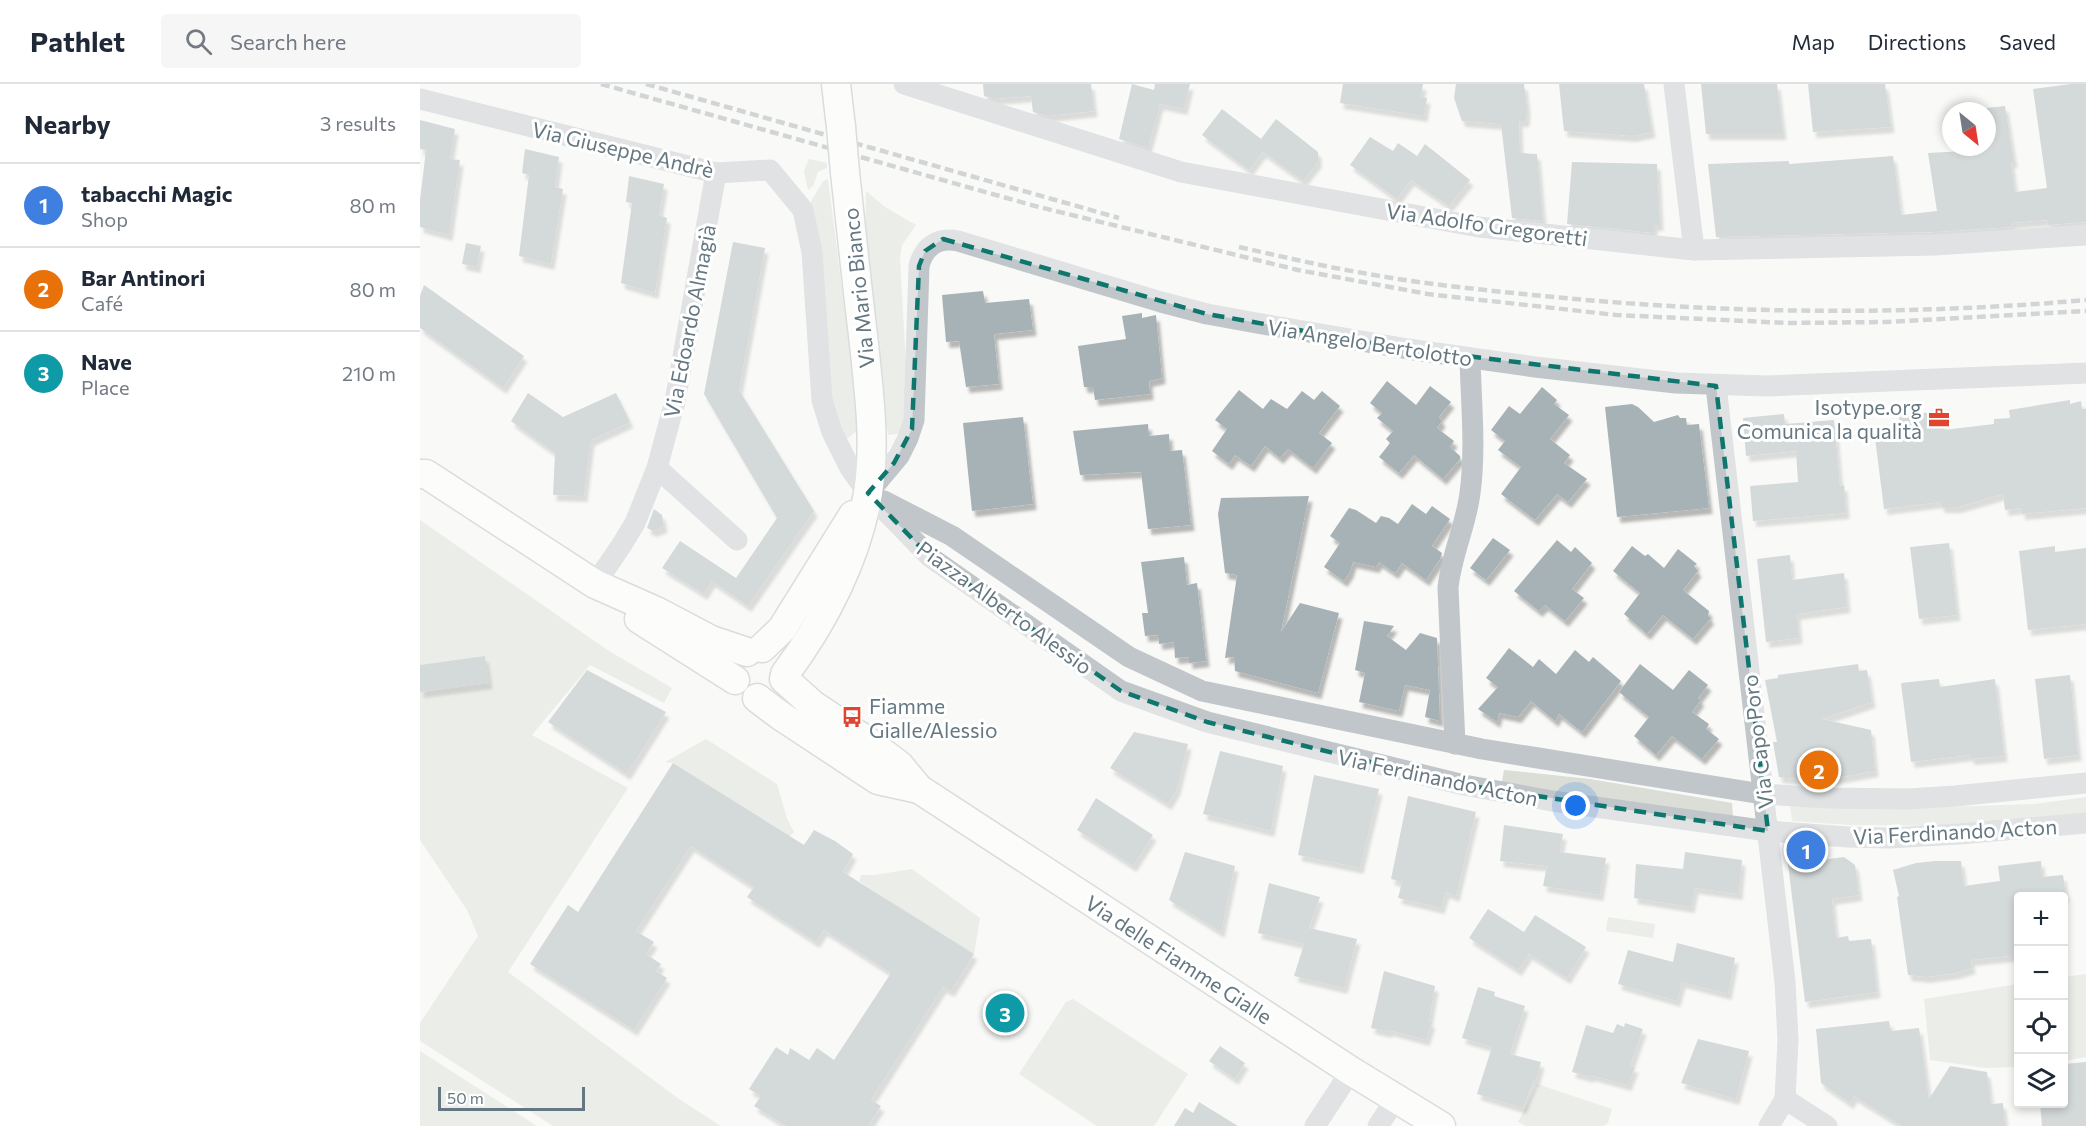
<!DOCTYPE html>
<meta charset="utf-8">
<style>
:root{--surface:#fff;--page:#f6f6f7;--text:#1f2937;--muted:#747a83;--line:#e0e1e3;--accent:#e0452f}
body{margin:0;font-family:Commissioner,sans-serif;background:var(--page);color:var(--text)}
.controls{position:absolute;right:18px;bottom:18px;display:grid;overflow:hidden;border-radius:6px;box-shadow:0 3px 9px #0003}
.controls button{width:54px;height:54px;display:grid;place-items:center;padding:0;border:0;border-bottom:2px solid var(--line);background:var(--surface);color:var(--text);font:30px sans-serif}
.compass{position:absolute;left:1522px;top:18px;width:54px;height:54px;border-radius:50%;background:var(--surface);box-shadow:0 3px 9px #0003;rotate:150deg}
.scale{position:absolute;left:18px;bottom:15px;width:147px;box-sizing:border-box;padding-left:6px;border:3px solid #657881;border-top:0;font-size:16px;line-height:21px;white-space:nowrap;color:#657881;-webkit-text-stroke:4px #fff;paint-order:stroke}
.you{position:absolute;left:1156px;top:722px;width:21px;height:21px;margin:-15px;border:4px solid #fff;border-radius:50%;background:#1a73e8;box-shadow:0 0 0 9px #1a73e833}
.badge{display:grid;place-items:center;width:39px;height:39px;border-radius:50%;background:var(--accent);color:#fff;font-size:20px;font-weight:700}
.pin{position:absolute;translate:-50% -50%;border:3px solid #fff;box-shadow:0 2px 6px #0006}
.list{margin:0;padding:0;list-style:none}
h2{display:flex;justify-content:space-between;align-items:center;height:78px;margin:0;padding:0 24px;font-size:26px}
h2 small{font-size:20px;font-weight:400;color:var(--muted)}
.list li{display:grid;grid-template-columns:39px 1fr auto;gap:18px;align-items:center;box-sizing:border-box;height:84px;padding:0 24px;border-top:2px solid var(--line)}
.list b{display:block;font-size:22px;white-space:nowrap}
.list p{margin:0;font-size:20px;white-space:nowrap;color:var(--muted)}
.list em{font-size:20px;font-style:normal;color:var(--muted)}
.icon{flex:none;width:33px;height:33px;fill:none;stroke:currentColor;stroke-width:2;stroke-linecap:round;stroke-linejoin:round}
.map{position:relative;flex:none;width:1666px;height:1042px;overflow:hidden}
header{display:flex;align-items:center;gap:36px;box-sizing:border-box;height:84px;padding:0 30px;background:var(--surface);border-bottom:2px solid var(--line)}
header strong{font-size:28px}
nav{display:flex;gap:33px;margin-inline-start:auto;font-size:21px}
.search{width:420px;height:54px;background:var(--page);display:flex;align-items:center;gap:15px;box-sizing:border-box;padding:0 21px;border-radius:6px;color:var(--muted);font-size:22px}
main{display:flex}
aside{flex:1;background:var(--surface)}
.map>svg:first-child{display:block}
.green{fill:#daded6}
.building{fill:#a7b2b6;filter:url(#shadow)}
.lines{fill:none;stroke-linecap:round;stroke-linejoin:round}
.secondary-casing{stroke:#b3babd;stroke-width:31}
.street{stroke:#c0c6c9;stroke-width:21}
.secondary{stroke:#fff;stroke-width:28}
.rail{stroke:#a0a9ad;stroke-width:4.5;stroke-dasharray:9 4.5;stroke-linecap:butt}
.secondary-bridge-casing{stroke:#b3babd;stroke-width:31;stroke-linecap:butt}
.secondary-bridge{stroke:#fff;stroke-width:28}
.marked{fill:none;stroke:#0f766e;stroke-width:4.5;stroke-dasharray:12 8;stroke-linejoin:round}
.labels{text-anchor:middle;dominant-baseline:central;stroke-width:6;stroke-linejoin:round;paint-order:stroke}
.street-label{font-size:21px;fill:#657881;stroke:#fff}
.poi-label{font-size:21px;fill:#657881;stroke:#fff;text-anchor:end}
</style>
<header>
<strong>Pathlet</strong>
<div class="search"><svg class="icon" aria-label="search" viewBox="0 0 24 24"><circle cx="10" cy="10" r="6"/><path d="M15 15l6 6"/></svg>Search here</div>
<nav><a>Map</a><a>Directions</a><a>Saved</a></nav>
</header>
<main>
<aside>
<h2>Nearby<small>3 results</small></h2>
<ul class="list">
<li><span class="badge" style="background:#3f7fe0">1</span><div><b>tabacchi Magic</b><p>Shop</p></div><em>80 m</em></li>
<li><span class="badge" style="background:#e8710a">2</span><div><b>Bar Antinori</b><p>Café</p></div><em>80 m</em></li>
<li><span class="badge" style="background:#0f9aa8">3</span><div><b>Nave</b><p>Place</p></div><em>210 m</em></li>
</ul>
</aside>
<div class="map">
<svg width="1666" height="1042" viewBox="0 0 1666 1042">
<defs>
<filter id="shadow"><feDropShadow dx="3.5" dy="6" stdDeviation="1.5" flood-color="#0004"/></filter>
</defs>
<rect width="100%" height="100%" fill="#f9f9f7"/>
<!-- green -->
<g class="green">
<polygon points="389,75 407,79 407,84 398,88 393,102 388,106 384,87"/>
<polygon points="408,95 439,339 438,346 428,354 422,354 410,324 390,119 403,97"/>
<polygon points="446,107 465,123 496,141 482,161 480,174 487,297 486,349 468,351 445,160"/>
<polygon points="0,436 189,567 252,604 244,619 170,581 112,651 208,704 88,888 259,1015 301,1042 133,1042 0,957 0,939 58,852 47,826 0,756"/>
<polygon points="286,655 357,700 367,735 374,748 369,753 253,679 245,678"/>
<polygon points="1084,686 1170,695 1312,719 1313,733 1081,703"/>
<polygon points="1666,713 1666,733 1565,742 1429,741 1372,737 1370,722 1495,724 1615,720"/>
<polygon points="492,785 560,834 554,870 530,857 439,797 441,791 455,791"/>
<polygon points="1188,833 1235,840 1233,854 1186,847"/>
<polygon points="1666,890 1666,973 1644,977 1644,893"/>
<polygon points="1598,900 1598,983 1566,984 1510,976 1504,915"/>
<polygon points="653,915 768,990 734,1042 677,1042 599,990 646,918"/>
<polygon points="0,967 117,1042 0,1042"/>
<polygon points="1117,1000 1192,1025 1188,1039 1184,1042 1106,1042 1098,1038"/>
</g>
<!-- building -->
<g class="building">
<polygon points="563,0 671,0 674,27 628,32 613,28 611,12 574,15 564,12"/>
<polygon points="712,0 734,6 735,0 770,0 764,25 740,20 728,64 699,55"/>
<polygon points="923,0 1003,0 1001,13 1007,14 1004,32 920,19"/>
<polygon points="1036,0 1104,0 1107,24 1106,37 1099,37 1100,69 1117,70 1123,137 1092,134 1081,40 1042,37 1034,14"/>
<polygon points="1139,0 1224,0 1232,48 1213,52 1144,47"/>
<polygon points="1281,0 1357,0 1363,50 1286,50"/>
<polygon points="1388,0 1465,0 1471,43 1393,48"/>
<polygon points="1651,0 1666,0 1666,138 1628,141 1627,136 1591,139 1592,143 1514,148 1296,153 1288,80 1369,77 1369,80 1473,72 1481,131 1517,127 1508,69 1545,67 1545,63 1567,63 1567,24 1585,22 1594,78 1591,78 1595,108 1627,104 1613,5"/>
<polygon points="802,25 841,55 856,35 898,68 898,78 883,97 843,68 829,86 782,51"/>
<polygon points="0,36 35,45 30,75 40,76 29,151 0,143 0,116 6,66 0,65"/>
<polygon points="950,53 973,67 978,59 997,72 1005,60 1050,96 1029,122 991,96 977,115 930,81"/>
<polygon points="105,65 139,73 135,103 143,105 131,180 99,172 109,91 102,89"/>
<polygon points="1152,78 1237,80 1240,141 1234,141 1234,149 1147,140"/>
<polygon points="209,92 244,100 239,131 247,134 235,209 201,199 212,119 206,118"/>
<polygon points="313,158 345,164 319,306 394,427 328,522 292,497 284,510 242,484 260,457 316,494 357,434 284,310"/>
<polygon points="46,159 61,162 57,183 42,180"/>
<polygon points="4,201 104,272 83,304 0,244 0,212"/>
<polygon points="563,207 565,219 609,215 613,246 574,250 579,300 546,303 539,257 526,258 522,211"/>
<polygon points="722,229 722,234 736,231 742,294 729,297 730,310 675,316 673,303 664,303 658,262 706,255 702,232"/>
<polygon points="967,297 996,321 1010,302 1031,318 1019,333 1022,337 1017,344 1034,357 1030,363 1040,372 1040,375 1023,395 994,371 979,389 959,373 970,359 966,355 973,347 957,334 962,329 950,319"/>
<polygon points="1122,303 1137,316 1134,320 1149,331 1130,355 1150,371 1144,379 1167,395 1148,418 1137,410 1115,436 1081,410 1101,383 1078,366 1085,357 1071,346 1089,322 1100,330"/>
<polygon points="819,306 843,325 851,315 867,325 882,307 894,316 902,307 920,322 899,349 912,359 893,384 868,365 860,374 845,362 831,382 815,371 809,380 792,367 807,345 795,336"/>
<polygon points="108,309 143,333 196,309 210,338 171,356 164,412 133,411 135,369 91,337"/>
<polygon points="1650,316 1650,320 1661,317 1662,325 1666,325 1666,424 1602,430 1601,424 1585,426 1583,410 1538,423 1521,423 1520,418 1464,425 1454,346 1481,343 1478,330 1523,328 1524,346 1574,340 1574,335 1590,334 1589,326"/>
<polygon points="1212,320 1218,323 1234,338 1258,331 1260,334 1266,334 1267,341 1279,340 1289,424 1197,433 1185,323"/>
<polygon points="1364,330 1365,340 1414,336 1420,402 1424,401 1426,429 1333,437 1330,402 1378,398 1376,367 1326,372 1323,334"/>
<polygon points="603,333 613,420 552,427 543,339"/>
<polygon points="728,340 729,352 749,350 750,367 762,366 771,441 728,445 721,388 660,391 653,347"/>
<polygon points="889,412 861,548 880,519 919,529 898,609 815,587 814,573 805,574 817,491 805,489 798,430 801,414"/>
<polygon points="992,420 1006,430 1012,422 1030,435 1012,462 1022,469 1020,475 1006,496 982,479 975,489 959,478 956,483 933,478 930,488 924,497 904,483 920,459 910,452 929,424 936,426 956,439 961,432 969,434 978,440"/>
<polygon points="234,425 242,431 244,443 233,447 227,444"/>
<polygon points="1073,454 1090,466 1066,496 1050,484"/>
<polygon points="1137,456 1151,468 1155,463 1172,479 1152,505 1164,514 1145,537 1125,521 1119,527 1094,507"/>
<polygon points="1529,459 1537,531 1499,535 1490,463"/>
<polygon points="1212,462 1225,472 1228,470 1244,484 1258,465 1277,480 1274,482 1278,487 1263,506 1289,527 1288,532 1291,534 1273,555 1243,531 1227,550 1204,530 1220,509 1193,487"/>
<polygon points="1635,462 1635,468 1666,464 1666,540 1608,546 1599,467"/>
<polygon points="1370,471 1372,496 1424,489 1427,523 1377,530 1379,554 1346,558 1337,475"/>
<polygon points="764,473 767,501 777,499 786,577 769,579 769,573 755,574 754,558 739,560 738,551 725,552 722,529 728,529 721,478"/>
<polygon points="944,537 974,542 967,552 986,566 1000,549 1017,554 1020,637 1005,633 1010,606 985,601 979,627 939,618 945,589 935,586"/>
<polygon points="1089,564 1113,583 1119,575 1136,590 1155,566 1169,578 1173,573 1201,597 1162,648 1139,630 1135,637 1111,617 1098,633 1079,629 1077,638 1058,625 1078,603 1066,594"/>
<polygon points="65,572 69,599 0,608 0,581"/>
<polygon points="1220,580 1253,606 1269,586 1288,601 1278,614 1281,616 1272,628 1289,640 1286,645 1299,655 1282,675 1252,652 1236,671 1214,652 1229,633 1199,608"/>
<polygon points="1438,580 1439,587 1447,586 1452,618 1402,635 1451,646 1455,687 1400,697 1359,693 1353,658 1357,658 1345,596 1358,594 1358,591"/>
<polygon points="167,586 246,628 207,690 128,638"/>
<polygon points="1650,591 1658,671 1624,675 1615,595"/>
<polygon points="1519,595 1520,603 1575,595 1584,672 1551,675 1550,671 1491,678 1481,599"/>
<polygon points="714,648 768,660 757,705 748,720 690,684"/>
<polygon points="800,667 863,682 851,747 783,730"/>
<polygon points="253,679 384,761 394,746 415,757 433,770 423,788 554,870 531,907 523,903 451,1016 461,1022 448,1042 366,1042 334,1022 341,1012 329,1005 356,963 368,971 370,964 389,976 397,964 414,976 471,889 404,846 396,858 327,813 334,803 271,762 216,847 234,858 226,870 241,880 236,887 247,894 214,946 110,880 148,821 158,828"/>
<polygon points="894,691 959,705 940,784 878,771"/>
<polygon points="988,712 1056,728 1036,812 1026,808 1021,824 978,814 982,798 971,795"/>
<polygon points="676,714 733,751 713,782 657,746"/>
<polygon points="1084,741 1143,750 1140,768 1186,774 1180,811 1123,802 1127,782 1080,777"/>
<polygon points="1366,764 1397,764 1402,776 1424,773 1435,781 1439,811 1412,815 1416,854 1428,852 1429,857 1451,855 1457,908 1385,918"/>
<polygon points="765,768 815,782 801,848 749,816"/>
<polygon points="1265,768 1322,776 1319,810 1275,804 1271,823 1214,814 1216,780 1263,785"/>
<polygon points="1515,777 1541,777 1544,802 1580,797 1578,782 1621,777 1622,793 1643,791 1646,813 1599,813 1599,871 1551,876 1552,884 1536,889 1506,893 1488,891 1477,813 1479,812 1473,786 1496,779"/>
<polygon points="849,799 900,813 889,844 937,855 924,904 874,892 884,860 838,849"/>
<polygon points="1068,825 1104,848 1115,831 1166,863 1147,894 1109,870 1098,886 1049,854"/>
<polygon points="1257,859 1315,874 1308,910 1262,898 1257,917 1198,900 1208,866 1253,878"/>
<polygon points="964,887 1015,902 1009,938 1012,938 1006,956 969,946 968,948 951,944"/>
<polygon points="1058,903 1075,908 1074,912 1105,922 1090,970 1121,978 1116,996 1114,996 1103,1024 1057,1010 1072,963 1042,954"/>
<polygon points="1469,937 1471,947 1499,944 1509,1015 1530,982 1567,988 1571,1020 1583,1019 1585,1042 1482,1042 1434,1012 1430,1019 1401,999 1396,945"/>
<polygon points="1205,939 1223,945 1210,982 1215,983 1208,1001 1171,991 1171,993 1152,988 1166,941 1193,949 1197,940 1204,943"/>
<polygon points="1278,955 1329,967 1316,1015 1261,999"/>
<polygon points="800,962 825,979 815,995 789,977"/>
<polygon points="1666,978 1666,1042 1622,1042 1620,1020 1644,1020 1644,980"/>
<polygon points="779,1018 818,1042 754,1042 765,1024 773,1029"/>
</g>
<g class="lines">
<defs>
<g id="secondary">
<polyline points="416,0 421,43"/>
<polyline points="0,390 6,390 175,500 236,527 291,556 327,568"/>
<polyline points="219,535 315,596"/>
<polyline points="342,564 362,545 433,431"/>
<path d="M365 590C404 538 437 474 448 409 456 359 449 309 444 260 437 202 431 145 425 88"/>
<polyline points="364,595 393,621 450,659 479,681 499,705 931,987 1021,1042"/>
<polyline points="337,614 361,632 458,696 499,705"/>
</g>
</defs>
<!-- secondary casing -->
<use href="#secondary" class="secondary-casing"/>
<!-- street -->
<g class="street">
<polyline points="484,0 761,88 1059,143 1274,166 1515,161 1666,151"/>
<polyline points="1254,0 1274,166"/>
<polyline points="0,15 296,89 350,86 383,126 392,168 402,316 412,348 430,384 448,409 510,473 701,607 787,638 1044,701 1132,717 1348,747 1428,753 1469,754 1539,750 1666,739"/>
<polyline points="1296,302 1365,898 1368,956 1365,1015"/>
<polyline points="237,384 317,456"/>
<path d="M448 409 479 372 488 354 494 336 499 182C504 162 518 153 538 157L741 218 787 230 842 240 988 265 1115 283 1256 299 1347 302 1666 289"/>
<polyline points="464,417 532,452 709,573 782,607 1062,665 1342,710 1408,714 1489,715 1535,712 1666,699"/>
<polyline points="175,500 201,462 215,439 237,384 255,317 296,89"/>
<path d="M1035 660 1028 504C1031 471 1046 442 1050 409 1056 365 1051 318 1050 274"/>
<polyline points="895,1042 931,987"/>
<polyline points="958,1042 976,1015"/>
<polyline points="1349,1042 1365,1015 1407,1042"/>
</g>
<!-- secondary -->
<use href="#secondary" class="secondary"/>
<!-- rail -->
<g class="rail">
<polyline points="181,0 615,122 878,186 1008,210 1196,231 1368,239 1467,238 1666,227"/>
<polyline points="226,0 699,134"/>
<path d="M819 163C860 172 901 182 943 189 1002 200 1063 206 1123 212 1304 230 1485 232 1666 216"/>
</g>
<defs>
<polyline id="secondary-bridge" points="421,43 425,88"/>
</defs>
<!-- secondary-bridge casing -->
<use href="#secondary-bridge" class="secondary-bridge-casing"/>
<!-- secondary-bridge -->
<use href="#secondary-bridge" class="secondary-bridge"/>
</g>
<!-- marked area -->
<path d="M0 0H1666V1042H0ZM523 155 787 230 988 265 1296 302 1348 747 1044 701 787 638 701 607 510 473 448 409 474 379 492 345 499 182 505 167Z" fill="#f9f9f7" fill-opacity=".55" fill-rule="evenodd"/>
<path class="marked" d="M523 155 787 230 988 265 1296 302 1348 747 1044 701 787 638 701 607 510 473 448 409 474 379 492 345 499 182 505 167Z"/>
<!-- icons -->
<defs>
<symbol id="office-bare" viewBox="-9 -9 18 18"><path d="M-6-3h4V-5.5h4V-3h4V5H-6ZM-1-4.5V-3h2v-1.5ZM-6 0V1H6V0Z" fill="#e0452f" stroke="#fff" stroke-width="2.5" paint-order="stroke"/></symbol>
<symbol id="bus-bare" viewBox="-9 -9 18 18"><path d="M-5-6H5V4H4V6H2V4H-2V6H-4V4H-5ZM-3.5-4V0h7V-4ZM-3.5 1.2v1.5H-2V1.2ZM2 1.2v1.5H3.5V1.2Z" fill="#e0452f" stroke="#fff" stroke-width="2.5" paint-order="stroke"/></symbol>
</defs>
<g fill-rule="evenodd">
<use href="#office-bare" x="1504" y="319" width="30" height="30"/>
<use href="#bus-bare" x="417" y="618" width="30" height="30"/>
</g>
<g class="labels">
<!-- street labels -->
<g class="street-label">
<text transform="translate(203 65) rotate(13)">Via Giuseppe Andrè</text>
<text transform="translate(1067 140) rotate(8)">Via Adolfo Gregoretti</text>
<text transform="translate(438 204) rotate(-96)">Via Mario Bianco</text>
<text transform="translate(269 237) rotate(-79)">Via Edoardo Almagià</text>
<text transform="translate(950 258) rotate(9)">Via Angelo Bertolotto</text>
<text transform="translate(585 523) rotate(36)">Piazza Alberto Alessio</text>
<text transform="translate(1337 658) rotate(-97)">Via Capo Poro</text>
<text transform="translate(1018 693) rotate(12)">Via Ferdinando Acton</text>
<text transform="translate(1535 747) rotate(-3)">Via Ferdinando Acton</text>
<text transform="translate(759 875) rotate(33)">Via delle Fiamme Gialle</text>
</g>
<!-- poi labels -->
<g class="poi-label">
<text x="1502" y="322">Isotype.org<tspan x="1502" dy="24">Comunica la qualità</tspan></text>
<text x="449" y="621" text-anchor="start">Fiamme<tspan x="449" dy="24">Gialle/Alessio</tspan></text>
</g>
</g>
</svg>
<div class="controls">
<button>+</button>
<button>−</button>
<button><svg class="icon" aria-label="locate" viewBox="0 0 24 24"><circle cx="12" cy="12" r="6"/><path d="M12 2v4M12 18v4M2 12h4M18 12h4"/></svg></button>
<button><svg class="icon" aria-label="layers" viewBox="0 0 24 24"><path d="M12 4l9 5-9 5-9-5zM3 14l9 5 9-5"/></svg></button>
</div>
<svg class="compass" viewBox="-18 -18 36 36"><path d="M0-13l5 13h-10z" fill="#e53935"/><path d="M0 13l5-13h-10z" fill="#747a83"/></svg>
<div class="scale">50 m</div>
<div class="you"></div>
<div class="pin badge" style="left:1386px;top:766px;background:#3f7fe0">1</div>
<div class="pin badge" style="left:1399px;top:686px;background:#e8710a">2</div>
<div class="pin badge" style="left:585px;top:929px;background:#0f9aa8">3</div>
</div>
</main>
